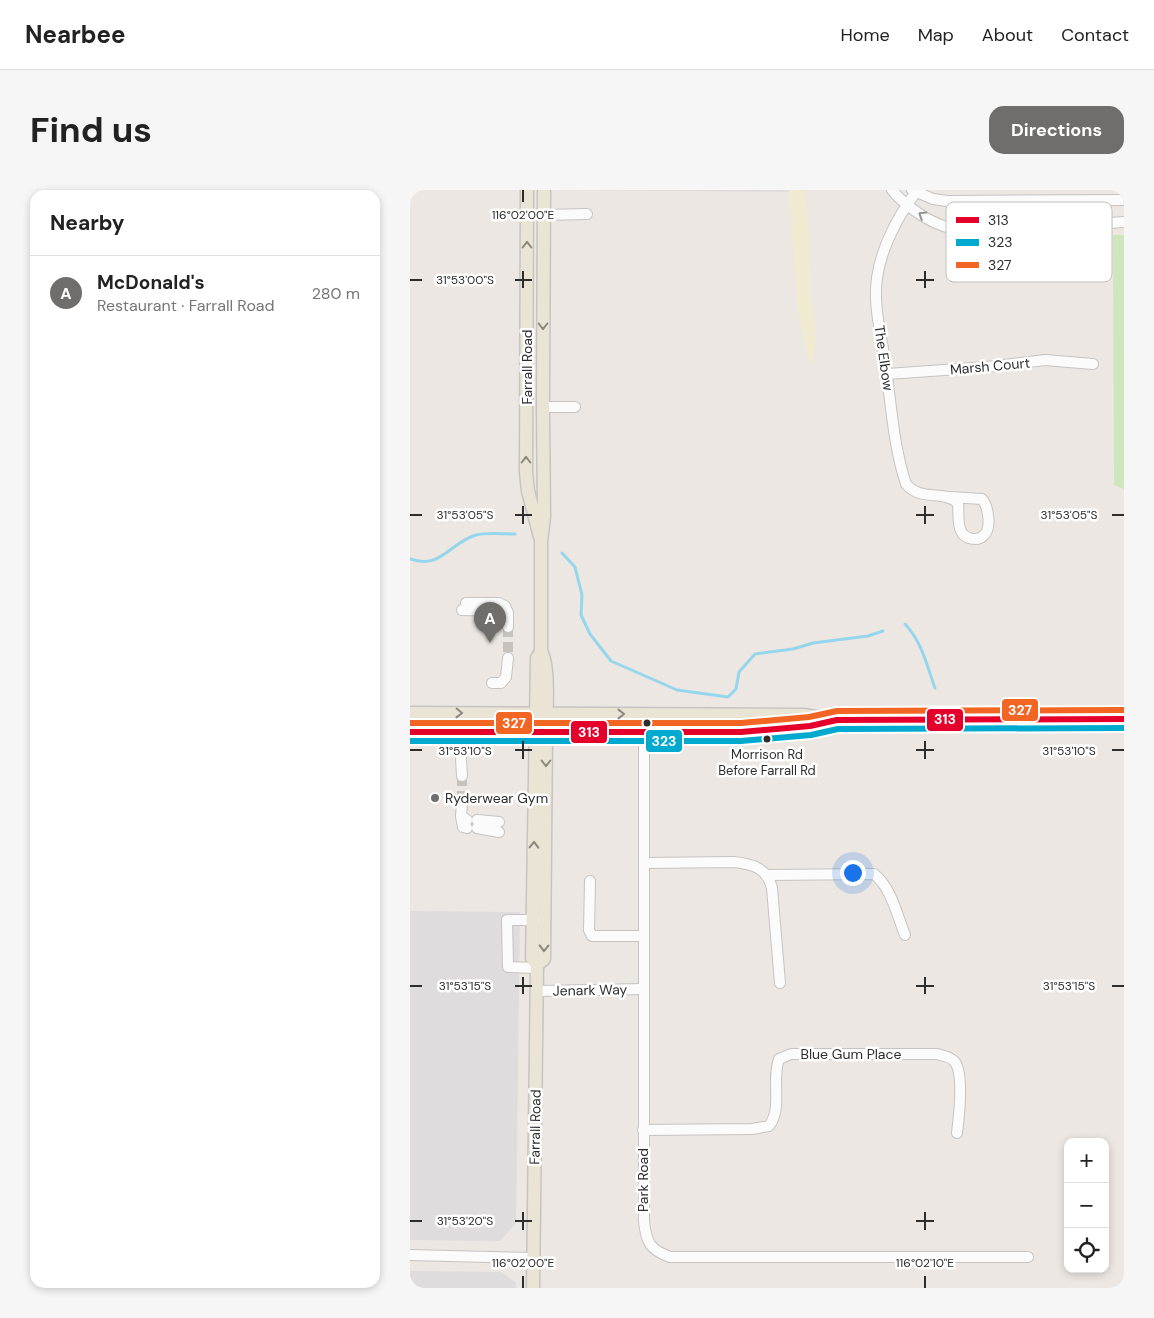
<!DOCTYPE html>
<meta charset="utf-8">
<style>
:root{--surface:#fff;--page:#f6f6f6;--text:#222;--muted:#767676;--line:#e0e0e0;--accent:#706e6c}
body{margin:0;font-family:"DM Sans",sans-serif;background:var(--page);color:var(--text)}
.controls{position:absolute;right:15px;bottom:15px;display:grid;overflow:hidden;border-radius:10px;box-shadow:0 2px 8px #0003}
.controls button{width:45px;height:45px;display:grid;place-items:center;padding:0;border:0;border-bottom:1px solid var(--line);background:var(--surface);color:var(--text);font:25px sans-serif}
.you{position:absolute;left:442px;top:682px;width:18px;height:18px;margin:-12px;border:4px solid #fff;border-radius:50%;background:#1a73e8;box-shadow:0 0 0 8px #1a73e833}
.badge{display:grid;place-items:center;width:32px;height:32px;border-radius:50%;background:var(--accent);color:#fff;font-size:16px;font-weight:700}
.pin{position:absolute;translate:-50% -41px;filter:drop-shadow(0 1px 2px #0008)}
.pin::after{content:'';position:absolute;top:26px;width:18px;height:15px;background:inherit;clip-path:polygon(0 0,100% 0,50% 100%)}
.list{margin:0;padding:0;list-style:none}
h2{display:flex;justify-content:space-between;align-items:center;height:65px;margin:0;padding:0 20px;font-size:21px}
h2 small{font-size:16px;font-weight:400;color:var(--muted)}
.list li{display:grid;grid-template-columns:32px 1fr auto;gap:15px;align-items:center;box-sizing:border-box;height:75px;padding:0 20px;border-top:1px solid var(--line)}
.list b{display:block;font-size:19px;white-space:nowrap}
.list p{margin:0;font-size:16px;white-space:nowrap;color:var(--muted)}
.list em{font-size:16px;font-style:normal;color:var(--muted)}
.icon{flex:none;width:28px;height:28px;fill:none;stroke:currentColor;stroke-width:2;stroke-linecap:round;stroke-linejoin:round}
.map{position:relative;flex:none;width:714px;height:1098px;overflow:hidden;border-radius:15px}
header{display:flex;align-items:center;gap:30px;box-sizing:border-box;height:70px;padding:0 25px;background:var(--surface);border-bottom:1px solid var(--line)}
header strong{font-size:24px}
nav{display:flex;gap:28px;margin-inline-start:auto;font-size:18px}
.intro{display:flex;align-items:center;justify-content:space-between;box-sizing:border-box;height:120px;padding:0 30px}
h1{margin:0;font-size:35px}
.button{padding:12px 22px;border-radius:15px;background:var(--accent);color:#fff;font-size:18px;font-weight:700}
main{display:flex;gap:30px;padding:0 30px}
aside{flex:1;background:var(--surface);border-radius:15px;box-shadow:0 2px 8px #0003}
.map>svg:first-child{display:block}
.industrial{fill:#dfdcde}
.green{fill:#cde6bb}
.sand{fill:#f0ead0}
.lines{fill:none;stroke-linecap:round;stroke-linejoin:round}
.stream{stroke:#96d6ed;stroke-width:3}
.minor-tunnel{stroke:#c6c2be;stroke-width:10;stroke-dasharray:10 5;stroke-linecap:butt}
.minor-casing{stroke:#c5c3c3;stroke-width:12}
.major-casing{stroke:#c6c4c3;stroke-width:15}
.minor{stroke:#fcfbfb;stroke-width:10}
.major{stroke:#e9e4d4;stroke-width:12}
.bus-1-casing{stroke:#fff;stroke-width:10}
.bus-2-casing{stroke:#fff;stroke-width:10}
.bus-3-casing{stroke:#fff;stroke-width:10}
.bus-1{stroke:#e4002b;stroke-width:6}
.bus-2{stroke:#00a9ce;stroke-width:6}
.bus-3{stroke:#f26522;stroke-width:6}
.oneway{stroke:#949494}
.oneway2{stroke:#8b8880}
.ticks{fill:none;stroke:#2d2d2d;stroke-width:2}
.bus-dot{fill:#2d2d2d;stroke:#fff;stroke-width:2}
.poi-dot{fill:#706e6c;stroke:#fff;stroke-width:2}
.labels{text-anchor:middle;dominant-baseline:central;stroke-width:5;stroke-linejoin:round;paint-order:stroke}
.bus-label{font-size:13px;fill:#2d2d2d;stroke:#fff}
.street-label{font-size:14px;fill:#2d2d2d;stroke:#fff}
.poi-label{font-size:14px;fill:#2d2d2d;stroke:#fff;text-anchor:start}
.key{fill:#fff;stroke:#c0c0c0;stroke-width:1}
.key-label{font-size:14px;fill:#2d2d2d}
.ticks-label{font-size:12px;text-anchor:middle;fill:#2d2d2d;stroke:#fff;stroke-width:5;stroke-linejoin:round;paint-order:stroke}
.line-badge{stroke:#fff;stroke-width:2}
.badge-label{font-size:14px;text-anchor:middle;font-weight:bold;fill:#fff}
</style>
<header>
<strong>Nearbee</strong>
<nav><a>Home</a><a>Map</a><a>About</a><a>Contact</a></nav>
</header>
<div class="intro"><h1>Find us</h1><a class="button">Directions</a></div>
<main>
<aside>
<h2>Nearby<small></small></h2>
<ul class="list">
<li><span class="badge">A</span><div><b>McDonald's</b><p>Restaurant · Farrall Road</p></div><em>280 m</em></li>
</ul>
</aside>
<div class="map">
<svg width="714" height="1098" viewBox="0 0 714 1098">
<rect width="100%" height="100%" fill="#ece7e2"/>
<!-- industrial -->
<g class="industrial">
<polygon points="149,0 379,0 379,2"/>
<polygon points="0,721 110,722 106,1033 90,1051 0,1050"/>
<polygon points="0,1081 92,1082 106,1093 106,1098 0,1098"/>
</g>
<!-- green -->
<polygon class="green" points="703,45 714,45 714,299 704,295"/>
<!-- sand -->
<polygon class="sand" points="379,0 395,0 399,46 400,101 406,141 404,168 399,175 388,122"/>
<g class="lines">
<!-- stream -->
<g class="stream">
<polyline points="152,363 165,377 172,405 171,425 180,444 201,471 267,500 318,507 326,499 329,482 345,464 383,459 403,453 458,446 473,441"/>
<path d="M0 369C31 380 39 353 66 345 77 342 93 344 105 344"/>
<path d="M495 434C512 452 517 476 525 498"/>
</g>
<!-- minor-tunnel -->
<g class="minor-tunnel">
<polyline points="98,437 98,468"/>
<polyline points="52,586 52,614"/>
</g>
<defs>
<g id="minor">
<path d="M482 0C489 9 498 16 508 23 550 52 593 42 641 37 665 35 690 34 714 32"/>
<polyline points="502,0 523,9 537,11 714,10"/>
<path d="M506 2C488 26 471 58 467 88 463 115 471 144 475 171 481 211 483 255 496 294 511 312 532 299 548 313 549 322 547 333 551 341 554 349 568 352 574 345 582 338 578 316 572 309L540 307"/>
<polyline points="134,25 177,24"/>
<polyline points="656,36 657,11"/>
<polyline points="477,184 577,177 635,170 683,174"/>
<polyline points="133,217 165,217"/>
<polyline points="56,413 89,413 95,416 98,423 98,437"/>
<polyline points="52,420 97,421"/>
<polyline points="82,493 91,493 96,487 98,468"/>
<path d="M234 543V1031C236 1052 240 1060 260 1067H618"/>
<polyline points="51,568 52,586"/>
<polyline points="52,614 51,626 57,630"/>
<polyline points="51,626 53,637 57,638"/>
<polyline points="67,630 89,632"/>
<polyline points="67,638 89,642"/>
<path d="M234 673 324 672C343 674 357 678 362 698L370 793"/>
<path d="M357 685 464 684C481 697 487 725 495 745"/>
<polyline points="180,691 179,740 182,746 233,746"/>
<polyline points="127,778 98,777 97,730 128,730"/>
<polyline points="127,801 233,799"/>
<path d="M233 940 342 939 359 936C373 918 361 890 369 869L381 864H527C533 866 540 866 545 872 554 885 549 927 547 943"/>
<polyline points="0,1065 123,1068"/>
</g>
<g id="major">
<polyline points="117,0 116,282 118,301 130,347"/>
<polyline points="0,523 393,525 427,530 714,529"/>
<polyline points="0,542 331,542 370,540 420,532"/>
<path d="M127 775 134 769C135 694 135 619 136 544 136 525 140 476 131 461V352L134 327 133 217 134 0"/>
<polyline points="123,1098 127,775 122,768 127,468 129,465"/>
</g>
</defs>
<!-- minor casing -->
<use href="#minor" class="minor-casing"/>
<!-- major casing -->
<use href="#major" class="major-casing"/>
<!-- minor -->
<use href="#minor" class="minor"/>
<!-- major -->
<use href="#major" class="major"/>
<defs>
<polyline id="bus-1" points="0,542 331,542 400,536 427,530 714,529"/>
<polyline id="bus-2" points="0,551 331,551 401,545 428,539 714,538"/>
<polyline id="bus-3" points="0,533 331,533 399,527 427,521 714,520"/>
</defs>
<!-- bus-1 casing -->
<use href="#bus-1" class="bus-1-casing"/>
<!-- bus-2 casing -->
<use href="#bus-2" class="bus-2-casing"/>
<!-- bus-3 casing -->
<use href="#bus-3" class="bus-3-casing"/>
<!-- bus-1 -->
<use href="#bus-1" class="bus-1"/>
<!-- bus-2 -->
<use href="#bus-2" class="bus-2"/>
<!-- bus-3 -->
<use href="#bus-3" class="bus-3"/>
</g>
<!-- one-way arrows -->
<defs><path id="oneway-chevron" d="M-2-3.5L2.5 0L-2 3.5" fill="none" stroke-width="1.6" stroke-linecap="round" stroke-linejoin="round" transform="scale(1.25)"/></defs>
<use class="oneway" href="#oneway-chevron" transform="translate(512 25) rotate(-148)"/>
<g class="oneway2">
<use href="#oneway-chevron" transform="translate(117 55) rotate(-90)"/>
<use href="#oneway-chevron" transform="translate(133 136) rotate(90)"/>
<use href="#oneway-chevron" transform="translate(116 270) rotate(-90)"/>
<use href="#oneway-chevron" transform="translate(49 523) rotate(1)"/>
<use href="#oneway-chevron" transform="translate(211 524)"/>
<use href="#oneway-chevron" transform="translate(136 573) rotate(90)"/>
<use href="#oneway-chevron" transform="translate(124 655) rotate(-89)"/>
<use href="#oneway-chevron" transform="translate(134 758) rotate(91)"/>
</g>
<!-- ticks -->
<path class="ticks" d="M113 0V12M113 81V98M515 81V98M0 90H12M105 90H122M506 90H524M113 316V334M515 316V334M0 325H12M105 325H122M506 325H524M702 325H714M113 551V569M515 551V569M0 560H12M105 560H122M506 560H524M702 560H714M113 787V804M515 787V804M0 796H12M105 796H122M506 796H524M702 796H714M113 1022V1040M515 1022V1040M0 1031H12M105 1031H122M506 1031H524M113 1086V1098M515 1086V1098"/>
<!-- markers -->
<g class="bus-dot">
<circle cx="237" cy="533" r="4.5"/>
<circle cx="357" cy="549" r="4.5"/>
</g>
<circle class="poi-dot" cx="25" cy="608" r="5"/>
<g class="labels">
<!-- bus labels -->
<g class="bus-label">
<text x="357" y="564">Morrison Rd<tspan x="357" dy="16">Before Farrall Rd</tspan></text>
</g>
<!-- street labels -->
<g class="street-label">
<text transform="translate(474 168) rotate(82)">The Elbow</text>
<text transform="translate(580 176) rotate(-5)">Marsh Court</text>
<text transform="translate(117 177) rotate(-90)">Farrall Road</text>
<text transform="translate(180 800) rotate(-1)">Jenark Way</text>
<text x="441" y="864">Blue Gum Place</text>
<text transform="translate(125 937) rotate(-89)">Farrall Road</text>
<text transform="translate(233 990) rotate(-90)">Park Road</text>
</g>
<!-- poi labels -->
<g class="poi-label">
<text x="35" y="608">Ryderwear Gym</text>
</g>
</g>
<!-- legend -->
<rect x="536" y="12" width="166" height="80" rx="8" class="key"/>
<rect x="546" y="27" width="23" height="6" fill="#e4002b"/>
<rect x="546" y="49" width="23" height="7" fill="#00a9ce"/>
<rect x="546" y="72" width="23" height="6" fill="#f26522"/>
<g class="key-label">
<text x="578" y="35">313</text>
<text x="578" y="57">323</text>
<text x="578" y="80">327</text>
</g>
<g class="ticks-label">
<text x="113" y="29">116°02'00"E</text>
<text x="55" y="94">31°53'00"S</text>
<text x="55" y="329">31°53'05"S</text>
<text x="659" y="329">31°53'05"S</text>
<text x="55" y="565">31°53'10"S</text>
<text x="659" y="565">31°53'10"S</text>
<text x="55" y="800">31°53'15"S</text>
<text x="659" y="800">31°53'15"S</text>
<text x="55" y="1035">31°53'20"S</text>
<text x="113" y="1077">116°02'00"E</text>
<text x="515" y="1077">116°02'10"E</text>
</g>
<g class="line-badge">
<rect x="591" y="508" width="38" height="24" rx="5" fill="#f26522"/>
<rect x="516" y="518" width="38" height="24" rx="5" fill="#e4002b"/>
<rect x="85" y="521" width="38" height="24" rx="5" fill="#f26522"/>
<rect x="160" y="530" width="38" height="24" rx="5" fill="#e4002b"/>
<rect x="235" y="539" width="38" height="24" rx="5" fill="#00a9ce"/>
</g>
<g class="badge-label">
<text x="610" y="525">327</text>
<text x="535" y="534">313</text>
<text x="104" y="538">327</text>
<text x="179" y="547">313</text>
<text x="254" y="556">323</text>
</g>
</svg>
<div class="controls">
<button>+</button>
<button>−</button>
<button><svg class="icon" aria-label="locate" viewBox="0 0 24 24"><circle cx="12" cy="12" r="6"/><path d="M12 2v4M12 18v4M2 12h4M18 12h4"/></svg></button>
</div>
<div class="you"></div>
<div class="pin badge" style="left:80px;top:453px">A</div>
</div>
</main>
